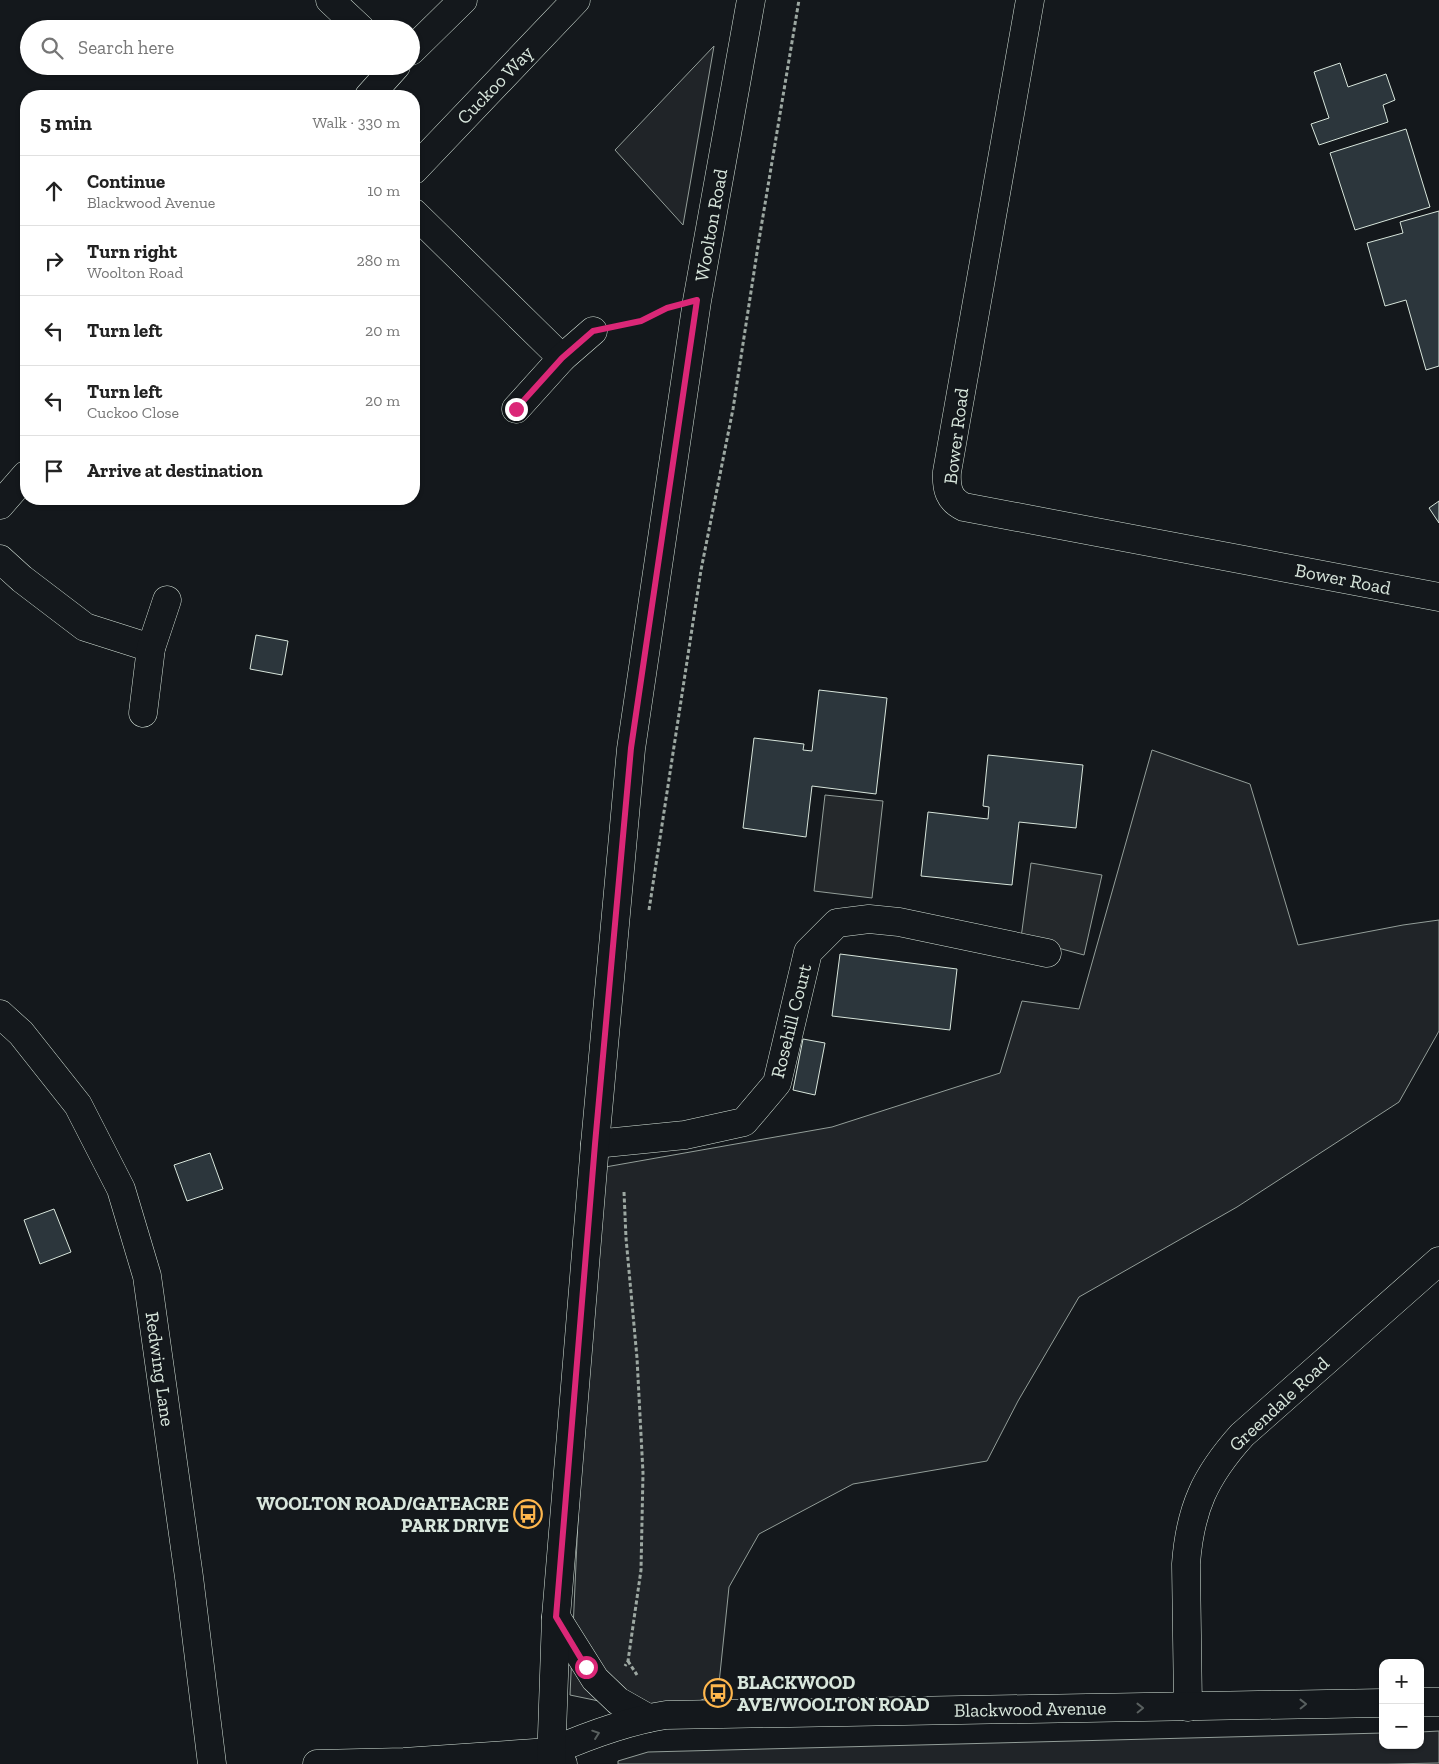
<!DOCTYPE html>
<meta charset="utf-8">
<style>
:root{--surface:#fff;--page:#f6f6f6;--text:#222;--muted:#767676;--line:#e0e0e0}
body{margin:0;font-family:"Zilla Slab",serif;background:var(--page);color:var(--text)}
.controls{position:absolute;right:15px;bottom:15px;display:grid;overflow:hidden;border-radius:10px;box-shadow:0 1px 4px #0004}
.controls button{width:45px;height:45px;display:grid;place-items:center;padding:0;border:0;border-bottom:1px solid var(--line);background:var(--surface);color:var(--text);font:25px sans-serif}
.stop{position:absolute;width:15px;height:15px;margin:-11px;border:4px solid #db2777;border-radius:50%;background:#fff}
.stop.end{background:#db2777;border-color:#fff;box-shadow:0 1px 5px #0008}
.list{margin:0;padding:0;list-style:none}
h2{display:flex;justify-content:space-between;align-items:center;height:65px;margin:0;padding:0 20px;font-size:21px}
h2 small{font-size:16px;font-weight:400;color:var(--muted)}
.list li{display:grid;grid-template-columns:32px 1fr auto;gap:15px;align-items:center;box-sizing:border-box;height:70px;padding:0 20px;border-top:1px solid var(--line)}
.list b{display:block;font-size:19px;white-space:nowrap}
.list p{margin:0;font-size:16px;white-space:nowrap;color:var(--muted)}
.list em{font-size:16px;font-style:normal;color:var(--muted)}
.icon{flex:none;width:28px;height:28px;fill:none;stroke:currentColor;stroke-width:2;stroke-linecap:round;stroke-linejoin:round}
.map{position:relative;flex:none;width:1439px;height:1764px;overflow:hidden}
.search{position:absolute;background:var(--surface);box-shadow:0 1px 4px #0004;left:20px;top:20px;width:400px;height:55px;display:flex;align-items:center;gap:12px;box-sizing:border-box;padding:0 18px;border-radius:28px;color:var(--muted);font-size:19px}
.panel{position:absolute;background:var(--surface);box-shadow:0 1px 4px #0004;left:20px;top:90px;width:400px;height:415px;border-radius:20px}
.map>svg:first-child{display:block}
.green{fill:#202428;stroke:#939e99}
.parking{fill:#24282b;stroke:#939e99}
.building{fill:#2c363c;stroke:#d8e6dc}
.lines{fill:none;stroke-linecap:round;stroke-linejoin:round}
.minor-casing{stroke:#d8e6dc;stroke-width:29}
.tertiary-casing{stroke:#d8e6dc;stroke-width:29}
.path{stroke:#9da8a2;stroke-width:3;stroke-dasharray:4 2.5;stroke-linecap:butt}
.minor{stroke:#14181c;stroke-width:28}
.tertiary{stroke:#14181c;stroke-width:28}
.oneway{stroke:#59605f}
.route{stroke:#db2777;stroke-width:6}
.labels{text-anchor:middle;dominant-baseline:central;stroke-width:4;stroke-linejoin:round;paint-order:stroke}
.street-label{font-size:19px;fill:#d8e6dc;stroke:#14181c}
.poi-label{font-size:19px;font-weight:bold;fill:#d8e6dc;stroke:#14181c;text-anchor:end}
</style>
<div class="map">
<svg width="1439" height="1764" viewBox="0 0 1439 1764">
<rect width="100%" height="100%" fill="#14181c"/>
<!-- green -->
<g class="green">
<polygon points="714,46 683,225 615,150"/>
<polygon points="1152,750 1250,784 1298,945 1403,925 1439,920 1439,1031 1399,1102 1237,1207 1079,1297 1018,1401 987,1461 853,1484 759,1534 729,1587 718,1693 666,1715 570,1695 594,1169 832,1127 1000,1073 1022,1001 1079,1009"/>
<polygon points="1439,1731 1439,1763 1387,1764 618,1764 618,1761 648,1752 1383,1733 1383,1745 1420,1745 1420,1732"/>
</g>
<!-- parking -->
<g class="parking">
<polygon points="825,795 883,801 872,898 814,891"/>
<polygon points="1031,863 1102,875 1084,955 1021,938"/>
</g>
<!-- building -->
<g class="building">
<polygon points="1340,63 1348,87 1386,74 1395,100 1383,105 1388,122 1319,145 1311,124 1329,118 1314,72"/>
<polygon points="1406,129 1430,207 1355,230 1330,153"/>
<polygon points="1439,211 1439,366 1426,370 1406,300 1385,306 1367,243 1403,233 1400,222"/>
<polygon points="1439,501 1439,523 1429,508"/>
<polygon points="256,635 288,641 282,675 250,669"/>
<polygon points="819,690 887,698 876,794 812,786 806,837 743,828 754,738 804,744 803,750 812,751"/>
<polygon points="988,755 1083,765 1076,828 1019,822 1012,885 921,876 928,812 988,819 989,807 983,806"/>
<polygon points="840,954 957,969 950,1030 832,1016"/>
<polygon points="803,1039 825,1043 815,1095 793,1090"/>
<polygon points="210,1153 223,1189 187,1201 174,1165"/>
<polygon points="54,1209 71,1252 40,1264 24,1220"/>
</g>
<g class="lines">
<defs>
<g id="minor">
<polyline points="330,0 361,29"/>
<path d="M1030 0 947 472C946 489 949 500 964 507L1439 597"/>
<polyline points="411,51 463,0"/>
<polyline points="369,96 396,66"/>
<polyline points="414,170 576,0"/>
<polyline points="414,213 562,358"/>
<polyline points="516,409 562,358 593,331"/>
<polyline points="0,505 26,475"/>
<polyline points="0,559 22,579 85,627 151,648"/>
<polyline points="143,713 151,648 167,600"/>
<polyline points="0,1014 21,1033 78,1105 121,1189 147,1276 189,1577 212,1764"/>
<polyline points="595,1144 685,1135 744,1122 777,1083 808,952 837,923 869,919 899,922 1047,953"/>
<polyline points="556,1617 595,1679 618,1701 648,1718"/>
<polyline points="1420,1702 1439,1702"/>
<path d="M1188 1707 1186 1564C1190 1509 1205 1476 1242 1435L1439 1261"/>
<path d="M563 1764 550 1752C587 1736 626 1721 666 1715L1383 1703"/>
</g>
<g id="tertiary">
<polyline points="317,1764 404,1762 550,1752"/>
<polyline points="551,1764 556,1617 595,1144 631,749 697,301 751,0"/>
</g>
</defs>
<!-- minor casing -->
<use href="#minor" class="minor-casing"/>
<!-- tertiary casing -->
<use href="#tertiary" class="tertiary-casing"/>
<!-- path -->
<g class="path">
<polyline points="621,325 641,321 664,310"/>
<polyline points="649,910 701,570 733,409 758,246 799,0"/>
<polyline points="624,1192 626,1238 637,1358 643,1473 641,1570 628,1661 625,1666"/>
<polyline points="628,1661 637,1675"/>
</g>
<!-- minor -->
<use href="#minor" class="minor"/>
<!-- tertiary -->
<use href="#tertiary" class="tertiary"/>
</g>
<!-- one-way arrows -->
<defs><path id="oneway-chevron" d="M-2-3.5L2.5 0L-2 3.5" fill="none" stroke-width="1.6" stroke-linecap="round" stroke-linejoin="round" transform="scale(1.25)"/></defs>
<g class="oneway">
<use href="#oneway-chevron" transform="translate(1303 1704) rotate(-1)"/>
<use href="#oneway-chevron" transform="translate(1140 1708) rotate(-1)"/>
<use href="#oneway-chevron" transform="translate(596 1734) rotate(-19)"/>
</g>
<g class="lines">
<!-- route -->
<polyline class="route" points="516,409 562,358 593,331 641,321 667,308 697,300 631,748 595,1144 556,1617 586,1667"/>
</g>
<!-- icons -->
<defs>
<symbol id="bus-ring" viewBox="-11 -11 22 22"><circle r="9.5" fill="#14181c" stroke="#ffb74d" stroke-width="1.5"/><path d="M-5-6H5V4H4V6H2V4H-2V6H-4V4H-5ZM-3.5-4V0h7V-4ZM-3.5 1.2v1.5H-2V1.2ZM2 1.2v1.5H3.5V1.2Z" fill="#ffb74d"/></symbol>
</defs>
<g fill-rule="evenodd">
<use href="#bus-ring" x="512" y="1498" width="32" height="32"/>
<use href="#bus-ring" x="702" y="1677" width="32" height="32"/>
</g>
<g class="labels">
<!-- street labels -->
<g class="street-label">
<text transform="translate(495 85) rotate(-46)">Cuckoo Way</text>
<text transform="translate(711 225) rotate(-80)">Woolton Road</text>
<text transform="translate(956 436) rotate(-83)">Bower Road</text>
<text transform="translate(1343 579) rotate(11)">Bower Road</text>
<text transform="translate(791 1021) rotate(-76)">Rosehill Court</text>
<text transform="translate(160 1369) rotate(82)">Redwing Lane</text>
<text transform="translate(1279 1404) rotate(-43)">Greendale Road</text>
<text transform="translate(1030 1709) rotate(-1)">Blackwood Avenue</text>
</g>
<!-- poi labels -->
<g class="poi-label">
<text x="509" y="1503">WOOLTON ROAD/GATEACRE<tspan x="509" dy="22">PARK DRIVE</tspan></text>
<text x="737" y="1682" text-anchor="start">BLACKWOOD<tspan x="737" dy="22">AVE/WOOLTON ROAD</tspan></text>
</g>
</g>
</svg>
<div class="controls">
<button>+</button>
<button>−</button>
</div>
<div class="stop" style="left:586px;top:1667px"></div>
<div class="stop end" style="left:516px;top:409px"></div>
<div class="search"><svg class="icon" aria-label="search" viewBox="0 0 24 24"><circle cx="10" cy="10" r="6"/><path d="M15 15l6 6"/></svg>Search here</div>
<section class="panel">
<h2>5 min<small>Walk · 330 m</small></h2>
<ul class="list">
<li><svg class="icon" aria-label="ahead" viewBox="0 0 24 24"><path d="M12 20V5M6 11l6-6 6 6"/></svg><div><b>Continue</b><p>Blackwood Avenue</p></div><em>10 m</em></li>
<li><svg class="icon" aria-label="right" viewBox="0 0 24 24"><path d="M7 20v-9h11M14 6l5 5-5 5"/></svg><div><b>Turn right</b><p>Woolton Road</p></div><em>280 m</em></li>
<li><svg class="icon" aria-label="left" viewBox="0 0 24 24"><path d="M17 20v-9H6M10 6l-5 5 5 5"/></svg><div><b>Turn left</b></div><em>20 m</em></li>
<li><svg class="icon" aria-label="left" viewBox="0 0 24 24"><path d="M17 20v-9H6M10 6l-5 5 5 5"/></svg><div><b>Turn left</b><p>Cuckoo Close</p></div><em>20 m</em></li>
<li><svg class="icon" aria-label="arrive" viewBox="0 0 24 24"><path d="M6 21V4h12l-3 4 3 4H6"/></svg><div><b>Arrive at destination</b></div></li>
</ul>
</section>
</div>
